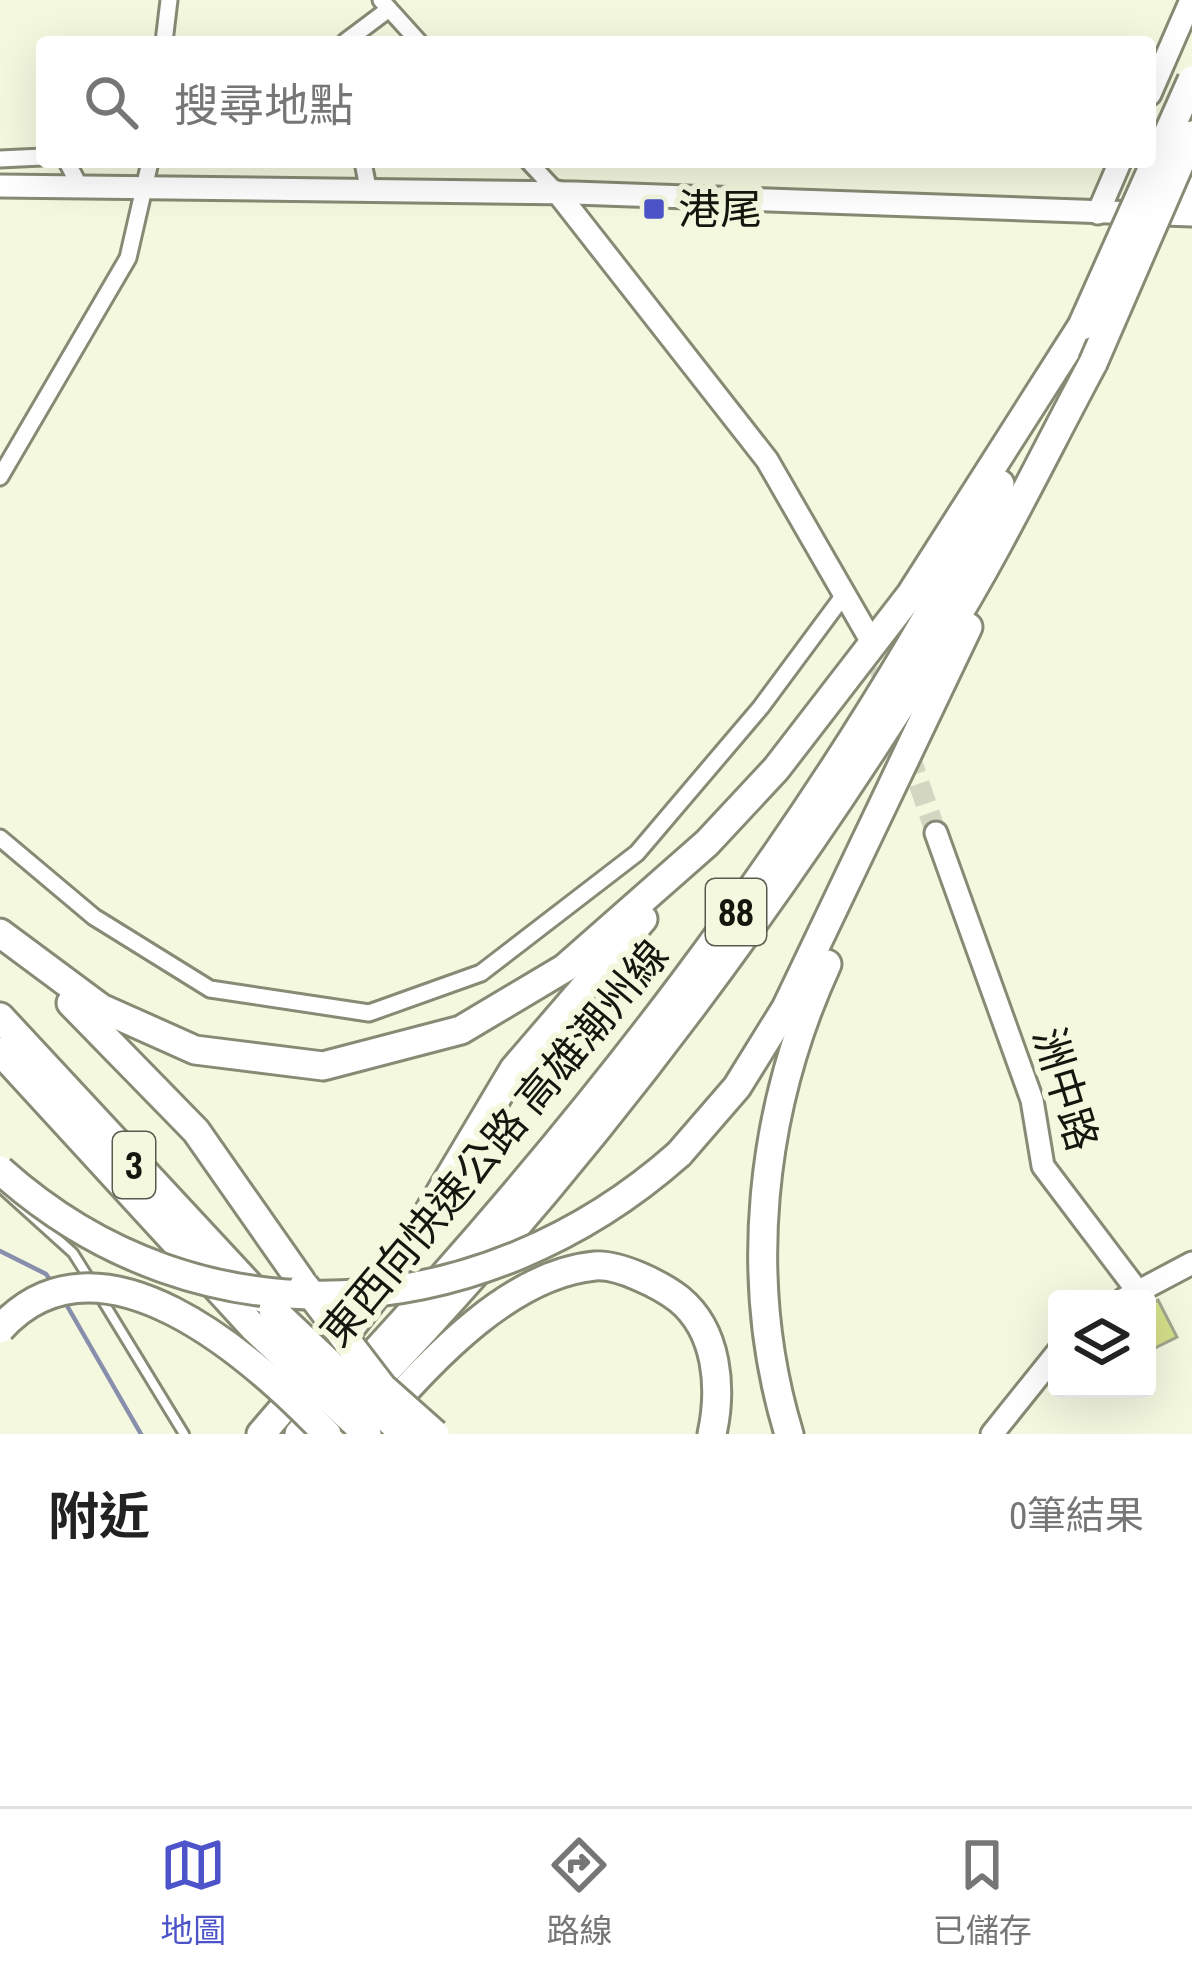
<!DOCTYPE html>
<html lang="zh-TW">
<meta charset="utf-8">
<style>
:root{--surface:#fff;--page:#f2f2f2;--text:#222;--muted:#767676;--line:#e0e0e0;--accent:#4d54ca}
body{margin:0;font-family:"Archivo Narrow","Noto Sans TC",sans-serif;background:var(--page);color:var(--text)}
.controls{position:absolute;right:36px;bottom:36px;display:grid;overflow:hidden;border-radius:12px;box-shadow:0 12px 48px #0002}
.controls button{width:108px;height:108px;display:grid;place-items:center;padding:0;border:0;border-bottom:3px solid var(--line);background:var(--surface);color:var(--text);font:60px sans-serif}
.list{margin:0;padding:0;list-style:none}
h2{display:flex;justify-content:space-between;align-items:center;height:156px;margin:0;padding:0 48px;font-size:51px}
h2 small{font-size:39px;font-weight:400;color:var(--muted)}
.icon{flex:none;width:66px;height:66px;fill:none;stroke:currentColor;stroke-width:2;stroke-linecap:round;stroke-linejoin:round}
.map{position:relative;flex:none;width:1192px;height:1434px;overflow:hidden}
.search{position:absolute;background:var(--surface);box-shadow:0 12px 48px #0002;left:36px;right:36px;top:36px;height:132px;display:flex;align-items:center;gap:30px;box-sizing:border-box;padding:0 42px;border-radius:12px;color:var(--muted);font-size:45px}
.sheet{height:372px;background:var(--surface)}
nav{display:flex;justify-content:space-around;align-items:center;box-sizing:border-box;height:168px;border-top:3px solid var(--line);background:var(--surface);font-size:33px;color:var(--muted)}
nav a{display:grid;justify-items:center;gap:6px}
nav .on{color:var(--accent)}
.map>svg:first-child{display:block}
.lines{fill:none;stroke-linecap:round;stroke-linejoin:round}
.stream{stroke:#888fad;stroke-width:4.5}
.building{fill:#d5e08a;stroke:#a2a68e;stroke-width:3}
.secondary-tunnel{stroke:#d3d6c0;stroke-width:21;stroke-dasharray:21 10;stroke-linecap:butt}
.lane-casing{stroke:#878a74;stroke-width:14}
.street-casing{stroke:#878a74;stroke-width:21}
.secondary-casing{stroke:#878a74;stroke-width:27}
.highway-casing{stroke:#878a74;stroke-width:33}
.lane{stroke:#fff;stroke-width:8}
.street{stroke:#fff;stroke-width:15}
.secondary{stroke:#fff;stroke-width:21}
.highway{stroke:#fff;stroke-width:27}
.highway-bridge-casing{stroke:#878a74;stroke-width:33;stroke-linecap:butt}
.highway-bridge{stroke:#fff;stroke-width:27}
.poi-dot{fill:#4d54ca;stroke:#f4f8df;stroke-width:4.5}
.labels{text-anchor:middle;dominant-baseline:central;stroke-width:12;stroke-linejoin:round;paint-order:stroke}
.shield{fill:#f4f8df;stroke:#585a4d;stroke-width:3}
.shield-label{font-size:39px;font-weight:bold;fill:#15170e}
.poi-label{font-size:42px;fill:#15170e;stroke:#f4f8df;text-anchor:start}
.street-label{font-size:42px;fill:#15170e;stroke:#f4f8df}
</style>
<div class="map">
<svg width="1192" height="1434" viewBox="0 0 1192 1434">
<rect width="100%" height="100%" fill="#f4f8df"/>
<g class="lines">
<!-- stream -->
<g class="stream">
<polyline points="0,1251 46,1274 53,1284"/>
<polyline points="66,1304 141,1434"/>
</g>
</g>
<!-- building -->
<polygon class="building" points="1158,1300 1177,1337 1155,1348 1147,1331 1147,1306"/>
<g class="lines">
<!-- secondary-tunnel -->
<polyline class="secondary-tunnel" points="869,637 936,833"/>
<defs>
<g id="lane">
<polyline points="0,1187 73,1253 90,1280"/>
<polyline points="101,1298 184,1434"/>
</g>
<g id="street">
<polyline points="381,0 419,42"/>
<polyline points="164,42 169,0"/>
<polyline points="345,42 389,9"/>
<polyline points="0,159 42,157"/>
<polyline points="67,162 78,183"/>
<polyline points="363,162 368,188"/>
<polyline points="529,162 557,192"/>
<polyline points="0,477 128,258 150,162"/>
<polyline points="0,838 94,917 210,989 369,1013 481,973 637,853 761,707 844,595"/>
</g>
<g id="secondary">
<polyline points="1150,94 1191,0"/>
<polyline points="0,186 575,193 1192,215"/>
<polyline points="557,192 767,460 869,637"/>
<polyline points="1098,213 1120,162"/>
<polyline points="1176,214 1192,179"/>
<polyline points="936,833 1032,1100 1043,1166 1136,1289"/>
<polyline points="1124,1299 1192,1263"/>
<polyline points="992,1434 1057,1353"/>
</g>
<g id="highway">
<polyline points="0,933 101,1008 195,1050 323,1066 461,1030 565,968 707,843 776,769 911,594 1082,326"/>
<polyline points="71,1003 196,1131 301,1281"/>
<polyline points="0,1017 261,1298"/>
<polyline points="0,1051 255,1329"/>
<polyline points="679,1154 737,1087 786,1008 968,627"/>
<polyline points="330,1354 390,1277 514,1069 643,919"/>
<path d="M362 1396C581 1169 774 910 941 642 997 553 1043 456 1093 363"/>
<path d="M381 1417C434 1358 510 1274 595 1266 619 1264 661 1285 679 1299 718 1331 722 1388 712 1434"/>
<polyline points="261,1434 305,1383"/>
<path d="M299 1434C570 1148 819 834 1000 484"/>
<path d="M789 1434C742 1280 760 1110 827 964"/>
</g>
</defs>
<!-- lane casing -->
<use href="#lane" class="lane-casing"/>
<!-- street casing -->
<use href="#street" class="street-casing"/>
<!-- secondary casing -->
<use href="#secondary" class="secondary-casing"/>
<!-- highway casing -->
<use href="#highway" class="highway-casing"/>
<!-- lane -->
<use href="#lane" class="lane"/>
<!-- street -->
<use href="#street" class="street"/>
<!-- secondary -->
<use href="#secondary" class="secondary"/>
<!-- highway -->
<use href="#highway" class="highway"/>
<defs>
<g id="highway-bridge">
<polyline points="1082,326 1192,80"/>
<polyline points="1093,363 1192,135"/>
<path d="M0 1170C201 1351 484 1327 679 1154"/>
<polyline points="304,1285 382,1387 435,1434"/>
<polyline points="273,1310 404,1434"/>
<path d="M0 1329C99 1218 254 1358 327 1434"/>
<polyline points="255,1329 367,1434"/>
</g>
</defs>
<!-- highway-bridge casing -->
<use href="#highway-bridge" class="highway-bridge-casing"/>
<!-- highway-bridge -->
<use href="#highway-bridge" class="highway-bridge"/>
</g>
<!-- markers -->
<rect class="poi-dot" x="642" y="197" width="24" height="24" rx="6"/>
<g class="labels">
<!-- shield labels -->
<g class="shield">
<rect x="706" y="879" width="60" height="66" rx="9"/>
<rect x="113" y="1132" width="42" height="66" rx="9"/>
</g>
<g class="shield-label">
<text x="736" y="912">88</text>
<text x="134" y="1165">3</text>
</g>
<!-- poi labels -->
<g class="poi-label">
<text x="678" y="209">港尾</text>
</g>
<!-- street labels -->
<g class="street-label">
<text transform="translate(1066 1089) rotate(73)">洲中路</text>
<text transform="translate(494 1143) rotate(-50)">東西向快速公路 高雄潮州線</text>
</g>
</g>
</svg>
<div class="controls">
<button><svg class="icon" aria-label="layers" viewBox="0 0 24 24"><path d="M12 4l9 5-9 5-9-5zM3 14l9 5 9-5"/></svg></button>
</div>
<div class="search"><svg class="icon" aria-label="search" viewBox="0 0 24 24"><circle cx="10" cy="10" r="6"/><path d="M15 15l6 6"/></svg>搜尋地點</div>
</div>
<section class="sheet">
<h2>附近<small>0筆結果</small></h2>
<ul class="list">
</ul>
</section>
<nav>
<a class="on"><svg class="icon" aria-label="map" viewBox="0 0 24 24"><path d="M3 6l6-2 6 2 6-2v14l-6 2-6-2-6 2zM9 4v14M15 6v14"/></svg>地圖</a>
<a><svg class="icon" aria-label="directions" viewBox="0 0 24 24"><path d="M12 3l9 9-9 9-9-9zM9 14v-3h6M13 9l2 2-2 2"/></svg>路線</a>
<a><svg class="icon" aria-label="saved" viewBox="0 0 24 24"><path d="M7 4h10v16l-5-4-5 4z"/></svg>已儲存</a>
</nav>
